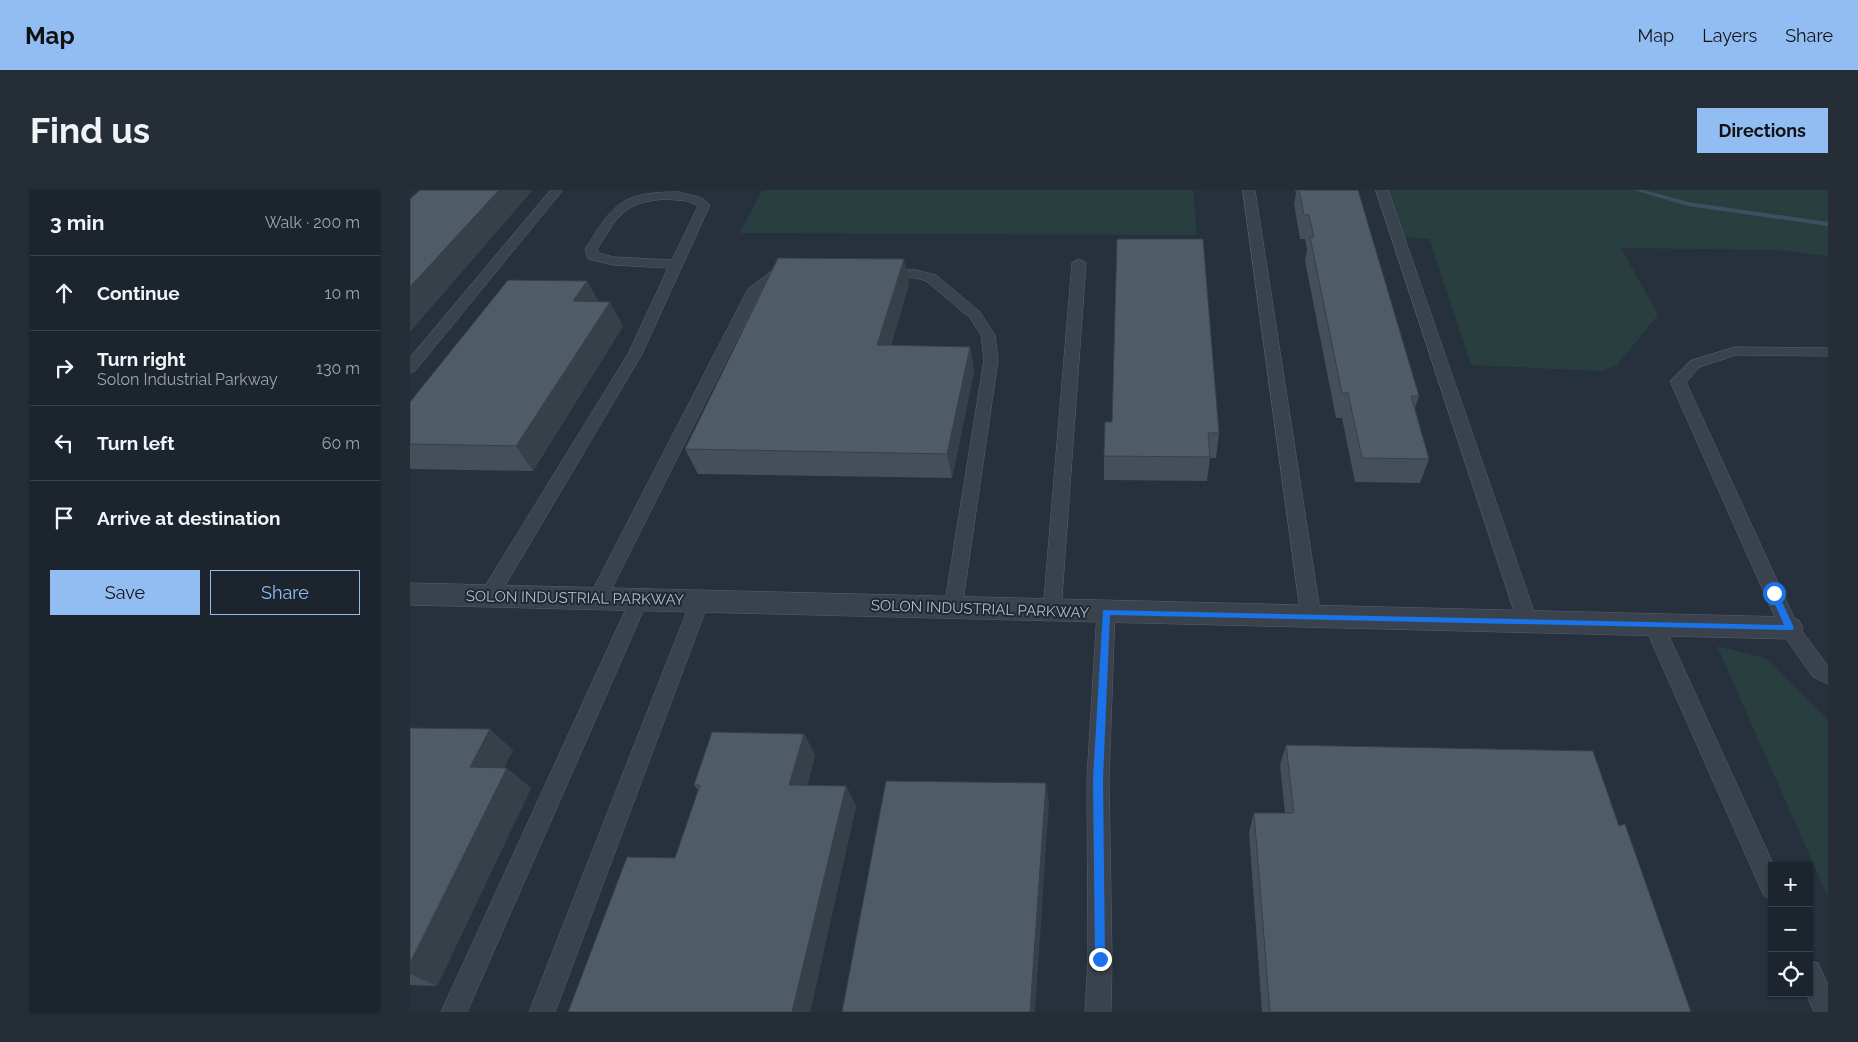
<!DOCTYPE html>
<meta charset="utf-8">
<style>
:root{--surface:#1c252e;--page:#252d36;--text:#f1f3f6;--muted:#a0a5aa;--line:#3a424a;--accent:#91bdf2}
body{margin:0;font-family:Raleway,sans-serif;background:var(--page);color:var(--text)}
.controls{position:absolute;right:15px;bottom:15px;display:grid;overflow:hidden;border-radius:0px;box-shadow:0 1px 4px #0004}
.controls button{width:45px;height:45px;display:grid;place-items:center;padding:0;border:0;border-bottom:1px solid var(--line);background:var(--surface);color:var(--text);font:25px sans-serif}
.stop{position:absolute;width:15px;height:15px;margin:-11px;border:4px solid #1a73e8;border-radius:50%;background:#fff}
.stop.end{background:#1a73e8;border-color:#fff;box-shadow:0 1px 5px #0008}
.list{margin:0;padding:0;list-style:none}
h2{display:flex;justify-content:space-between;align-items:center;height:65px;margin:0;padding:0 20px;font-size:21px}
h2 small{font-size:16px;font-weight:400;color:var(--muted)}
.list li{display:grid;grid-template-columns:32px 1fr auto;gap:15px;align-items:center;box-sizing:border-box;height:75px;padding:0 20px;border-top:1px solid var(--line)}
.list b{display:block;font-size:19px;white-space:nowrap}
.list p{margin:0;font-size:16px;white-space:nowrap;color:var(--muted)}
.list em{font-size:16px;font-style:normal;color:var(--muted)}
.actions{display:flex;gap:10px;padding:15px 20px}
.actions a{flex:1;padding:11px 0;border:1px solid var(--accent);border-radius:0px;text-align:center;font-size:18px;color:var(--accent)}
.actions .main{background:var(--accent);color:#111}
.icon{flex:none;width:28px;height:28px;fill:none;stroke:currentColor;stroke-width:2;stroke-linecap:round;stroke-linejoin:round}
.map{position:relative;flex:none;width:1418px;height:822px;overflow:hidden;border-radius:0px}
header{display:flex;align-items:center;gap:30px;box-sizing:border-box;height:70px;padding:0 25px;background:var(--accent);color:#111}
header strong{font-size:24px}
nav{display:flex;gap:28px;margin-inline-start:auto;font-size:18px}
.intro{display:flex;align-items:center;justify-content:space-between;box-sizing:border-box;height:120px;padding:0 30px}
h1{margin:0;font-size:35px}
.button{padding:12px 22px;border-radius:0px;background:var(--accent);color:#111;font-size:18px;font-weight:700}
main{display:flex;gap:30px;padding:0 30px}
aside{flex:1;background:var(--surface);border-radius:0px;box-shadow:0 1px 4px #0004}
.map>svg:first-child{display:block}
.green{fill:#293f3f}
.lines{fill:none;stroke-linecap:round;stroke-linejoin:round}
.stream{fill:#3c5065;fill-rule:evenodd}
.lane-casing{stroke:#58616b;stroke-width:1}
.street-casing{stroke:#58616b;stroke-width:1}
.lane{fill:#3a434d;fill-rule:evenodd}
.street{fill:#3a434d;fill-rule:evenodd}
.wall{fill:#444f59}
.shaded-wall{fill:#374049}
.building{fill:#4f5c68;stroke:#374049}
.route{fill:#1a73e8}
.labels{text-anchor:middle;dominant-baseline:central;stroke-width:4;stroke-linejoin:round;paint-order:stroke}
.street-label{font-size:15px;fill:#b6bec8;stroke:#1f2832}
</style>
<header>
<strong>Map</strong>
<nav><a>Map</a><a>Layers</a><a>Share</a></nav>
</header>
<div class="intro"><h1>Find us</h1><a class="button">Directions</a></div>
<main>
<aside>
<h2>3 min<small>Walk · 200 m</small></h2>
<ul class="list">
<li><svg class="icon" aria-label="ahead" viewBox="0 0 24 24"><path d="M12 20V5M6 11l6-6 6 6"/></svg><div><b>Continue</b></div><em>10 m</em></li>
<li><svg class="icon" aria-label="right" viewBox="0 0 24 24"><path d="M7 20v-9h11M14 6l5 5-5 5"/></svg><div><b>Turn right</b><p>Solon Industrial Parkway</p></div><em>130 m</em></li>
<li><svg class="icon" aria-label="left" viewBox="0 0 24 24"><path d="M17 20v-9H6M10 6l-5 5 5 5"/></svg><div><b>Turn left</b></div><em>60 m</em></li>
<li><svg class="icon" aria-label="arrive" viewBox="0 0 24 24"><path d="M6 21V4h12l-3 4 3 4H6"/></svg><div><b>Arrive at destination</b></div></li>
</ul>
<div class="actions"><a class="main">Save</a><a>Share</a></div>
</aside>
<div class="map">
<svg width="1418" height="822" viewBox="0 0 1418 822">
<rect width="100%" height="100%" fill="#26313d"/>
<!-- green -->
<g class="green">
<polygon points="352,0 783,0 787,45 330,43"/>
<polygon points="972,0 1418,0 1418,66 1368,60 1211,58 1248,125 1207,175 1190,181 1061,175 1019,49 988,47"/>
<polygon points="1307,456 1355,468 1418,530 1418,707"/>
</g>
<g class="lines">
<!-- stream -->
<polygon class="stream" points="1224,0 1234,0 1278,12 1418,32 1418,36 1278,16"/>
<defs>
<g id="lane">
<polygon points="141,0 153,0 5,181 0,183 0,168"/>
<polygon points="833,0 845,0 911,427 908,432 901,435 894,432 891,427"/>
<polygon points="966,0 978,0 1128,433 1125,438 1118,441 1111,438 1108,433"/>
<path d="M268 2 292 8 300 15 232 164 86 411 79 413 72 411 70 406 72 401 218 164 258 78 204 75 178 69 175 59C204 14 209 2 268 2ZM255 9 277 11 288 16 262 70 204 67 189 63 187 59C209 25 212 13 255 9Z"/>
<polygon points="669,69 676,73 651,421 649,426 642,429 635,426 633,421 662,73"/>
<polygon points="368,79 381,79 388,83 381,87 371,87 351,101 194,414 187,416 180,414 178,409 338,99 363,80"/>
<polygon points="471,79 506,80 526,85 570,122 585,145 588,170 552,418 550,423 543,425 536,423 534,418 574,170 571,145 560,128 516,91 506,88 466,86 464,83"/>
<polygon points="1325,157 1418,158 1418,166 1326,165 1290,177 1276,192 1387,434 1418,476 1418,494 1403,487 1372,443 1260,191 1280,171"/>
<polygon points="229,403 236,405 238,410 57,822 31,822 220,410 222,405"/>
<polygon points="290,404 297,406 299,411 145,822 119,822 281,411 283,406"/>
<polygon points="696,414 703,417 705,422 699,589 702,769 701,822 675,822 678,769 677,589 687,422 689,417"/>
<polygon points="1244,427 1251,430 1254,435 1364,676 1362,676 1362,710 1354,706 1234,435 1237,430"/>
<polygon points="1399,770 1408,773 1418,795 1418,822 1404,822 1396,803 1399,803"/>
</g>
<polygon id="street" points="0,393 1379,427 1389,430 1393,438 1389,446 1379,449 0,415"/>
</defs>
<!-- lane casing -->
<use href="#lane" class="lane-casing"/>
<!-- street casing -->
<use href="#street" class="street-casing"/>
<!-- lane -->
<use href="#lane" class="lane"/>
<!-- street -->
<use href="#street" class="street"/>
</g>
<!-- wall -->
<g class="wall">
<polygon points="885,0 948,0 1009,206 1005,218 1019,269 1010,293 945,292 932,228 926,228 895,71 897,60 895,49 890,49 884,14 886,3"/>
<polygon points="177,91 188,111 213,136 123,281 0,279 0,212"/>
<polygon points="499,94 481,155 560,157 564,181 542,288 288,284 275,259"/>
<polygon points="695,232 809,243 806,268 800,268 797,291 694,290 694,266"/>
<polygon points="0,538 103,560 94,578 121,598 27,796 0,795"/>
<polygon points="394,544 405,565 397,596 436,596 446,616 400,822 158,822 265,668 288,600 284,595"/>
<polygon points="876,555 1209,636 1281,822 852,822 839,642 844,623 875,623 870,575"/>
</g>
<!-- shaded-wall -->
<g class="shaded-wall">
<polygon points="89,0 123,0 0,142 0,97"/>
<polygon points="494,69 499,94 473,180 467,155"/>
<polygon points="177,91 190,115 163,111"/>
<polygon points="200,112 213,136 123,281 106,256"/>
<polygon points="560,157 564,181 542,288 537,264"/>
<polygon points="80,539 103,560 85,597 60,577"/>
<polygon points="394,544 405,565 392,615 379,595"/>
<polygon points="97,578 121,598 27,796 0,784 0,773"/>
<polygon points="636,593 639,612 625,822 620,822"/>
<polygon points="436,596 446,616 400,822 382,822"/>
</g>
<!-- building -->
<g class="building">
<polygon points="10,0 89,0 0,97 0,9"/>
<polygon points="889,0 948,0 1009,206 1001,206 1019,269 952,268 938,203 932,203 900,47 904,47 899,25 894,25"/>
<polygon points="707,49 793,49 809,243 798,243 800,267 694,266 695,232 702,232"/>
<polygon points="368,68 494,69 467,155 560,157 537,264 275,259"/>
<polygon points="98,90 177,91 163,111 200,112 106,256 0,254 0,212"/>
<polygon points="0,538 80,539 60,577 97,578 0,773"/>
<polygon points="302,542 394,544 379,595 436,596 382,822 158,822 217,667 265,668 290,595 284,595"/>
<polygon points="876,555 1183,561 1209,636 1215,634 1281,822 860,822 844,623 884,623"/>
<polygon points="476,591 636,593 620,822 432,822"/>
</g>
<!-- route -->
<polygon class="route" points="1364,399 1368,403 1384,438 1382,440 700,425 693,589 695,769 694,773 690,775 686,773 685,769 683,589 693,420 1374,435 1360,403"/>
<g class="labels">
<!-- street labels -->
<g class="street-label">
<text transform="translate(165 408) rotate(1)">SOLON INDUSTRIAL PARKWAY</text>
<text transform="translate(570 419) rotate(2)">SOLON INDUSTRIAL PARKWAY</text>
</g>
</g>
</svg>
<div class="controls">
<button>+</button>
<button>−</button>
<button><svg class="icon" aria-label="locate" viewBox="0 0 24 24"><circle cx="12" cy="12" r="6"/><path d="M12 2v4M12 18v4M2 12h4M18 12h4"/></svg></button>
</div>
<div class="stop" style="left:1364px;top:403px"></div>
<div class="stop end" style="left:690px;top:769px"></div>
</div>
</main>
